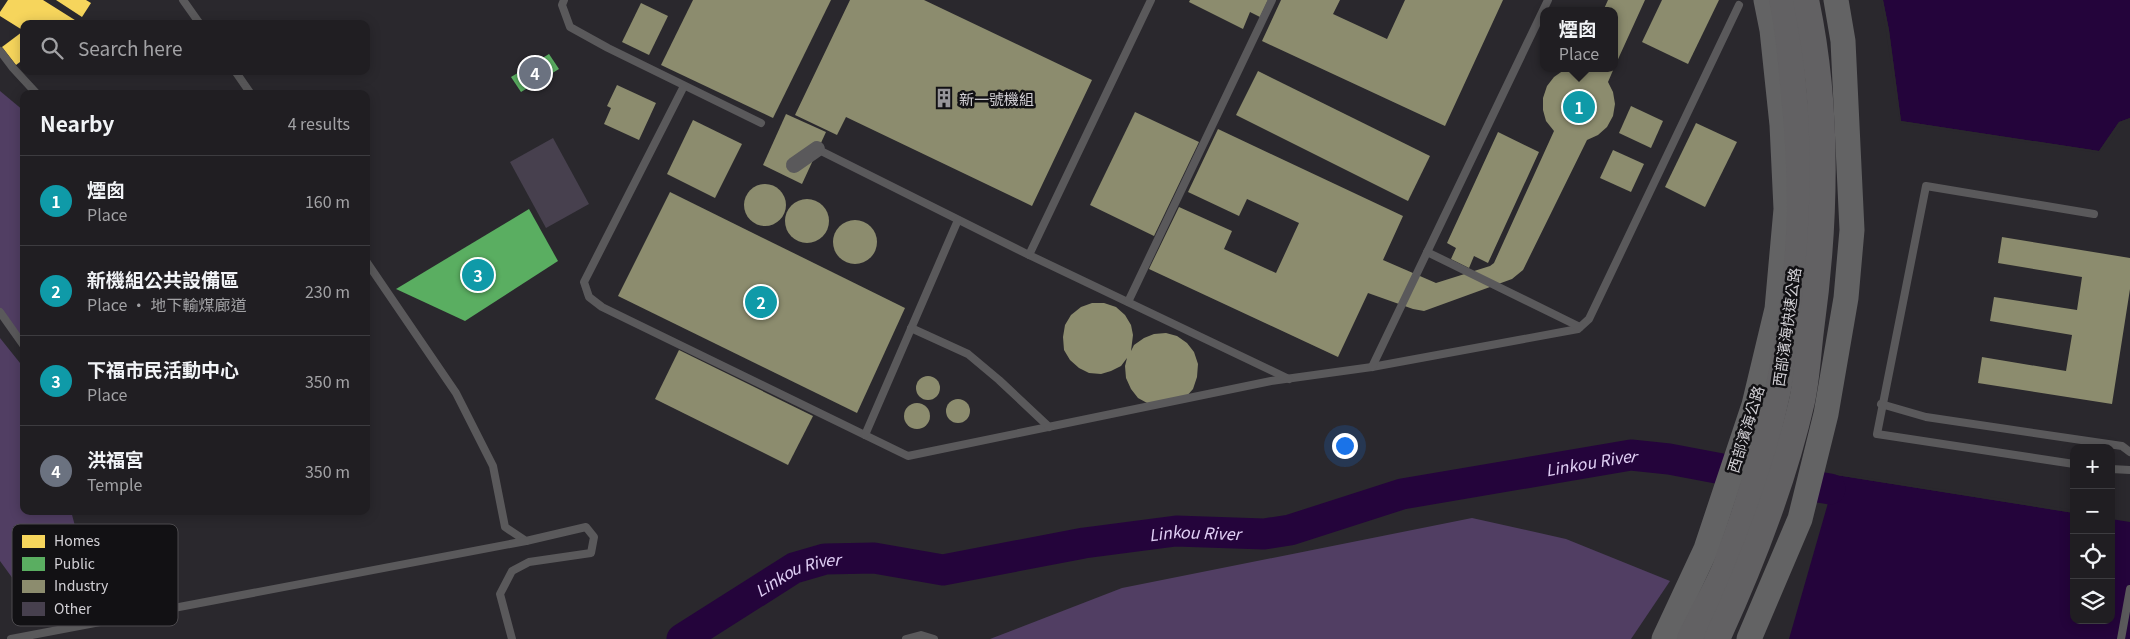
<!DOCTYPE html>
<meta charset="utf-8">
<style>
:root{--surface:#201e22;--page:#2d2b2f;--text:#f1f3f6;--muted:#a2a2a5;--line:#3d3c40;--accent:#0b8043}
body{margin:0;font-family:Georgia,"Noto Sans TC",serif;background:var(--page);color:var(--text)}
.controls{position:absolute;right:15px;bottom:15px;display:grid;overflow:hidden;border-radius:10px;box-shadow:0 2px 12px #0003}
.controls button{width:45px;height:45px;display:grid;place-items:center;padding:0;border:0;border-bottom:1px solid var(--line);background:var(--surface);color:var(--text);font:25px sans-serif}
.you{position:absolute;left:1344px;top:445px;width:18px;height:18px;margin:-12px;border:4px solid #fff;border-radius:50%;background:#1a73e8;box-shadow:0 0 0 8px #1a73e833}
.badge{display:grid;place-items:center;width:32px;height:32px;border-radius:50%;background:var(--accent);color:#fff;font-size:16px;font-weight:700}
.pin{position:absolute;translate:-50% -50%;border:2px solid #fff;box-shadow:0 1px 5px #0006}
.popup{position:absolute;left:1540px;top:7px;width:78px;height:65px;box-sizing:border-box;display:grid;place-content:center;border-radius:10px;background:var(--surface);filter:drop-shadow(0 1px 4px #0005);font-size:16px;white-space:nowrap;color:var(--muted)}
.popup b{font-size:19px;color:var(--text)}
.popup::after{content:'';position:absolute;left:50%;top:100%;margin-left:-10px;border:10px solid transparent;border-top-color:var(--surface)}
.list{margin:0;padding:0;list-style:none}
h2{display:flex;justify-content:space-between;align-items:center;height:65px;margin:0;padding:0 20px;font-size:21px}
h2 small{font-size:16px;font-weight:400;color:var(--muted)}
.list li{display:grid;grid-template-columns:32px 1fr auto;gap:15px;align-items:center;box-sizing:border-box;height:90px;padding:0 20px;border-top:1px solid var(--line)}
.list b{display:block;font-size:19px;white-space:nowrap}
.list p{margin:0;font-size:16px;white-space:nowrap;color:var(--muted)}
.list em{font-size:16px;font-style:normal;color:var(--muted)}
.icon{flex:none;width:28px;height:28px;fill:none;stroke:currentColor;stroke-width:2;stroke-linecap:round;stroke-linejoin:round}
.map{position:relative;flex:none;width:2130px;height:639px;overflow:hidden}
.search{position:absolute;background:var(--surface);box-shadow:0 2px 12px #0003;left:20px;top:20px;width:350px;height:55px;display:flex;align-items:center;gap:12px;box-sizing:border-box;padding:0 18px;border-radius:10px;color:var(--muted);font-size:19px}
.panel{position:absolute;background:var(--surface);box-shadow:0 2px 12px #0003;left:20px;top:90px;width:350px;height:425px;border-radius:10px}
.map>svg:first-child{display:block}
.green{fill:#513e63}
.water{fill:#24043b}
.pier{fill:#2a282d}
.homes{fill:#f6d55c}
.public{fill:#5aae61}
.industry{fill:#8c8c6e}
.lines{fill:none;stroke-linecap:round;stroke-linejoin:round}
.river{stroke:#24043b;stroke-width:31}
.building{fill:#47404e}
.service{stroke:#5a595b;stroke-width:8}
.minor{stroke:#5a595b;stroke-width:16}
.primary{stroke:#636364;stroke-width:25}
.trunk{stroke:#626163;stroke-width:26}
.labels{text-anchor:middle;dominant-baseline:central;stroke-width:5;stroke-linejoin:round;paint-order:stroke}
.poi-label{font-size:15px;fill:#d2d0d5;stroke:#121114;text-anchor:start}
.street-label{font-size:15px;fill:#d2d0d5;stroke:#121114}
.water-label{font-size:16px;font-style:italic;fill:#e0cff5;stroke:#121114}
.key{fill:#121114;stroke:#4c4a4e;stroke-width:1}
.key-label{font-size:14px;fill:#d2d0d5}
</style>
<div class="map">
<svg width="2130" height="639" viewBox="0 0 2130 639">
<rect width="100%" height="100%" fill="#2a282d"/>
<!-- green -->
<g class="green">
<polygon points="0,91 24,111 24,343 0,312"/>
<polygon points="0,338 24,368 24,511 71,511 75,526 64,534 57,544 65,560 62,569 24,594 0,561"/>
<polygon points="1472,518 1566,539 1670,581 1631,639 990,639 1122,588"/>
</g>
<!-- water -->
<g class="water">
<polygon points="1883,0 2130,0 2130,118 2119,122 2099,151 1901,121 1889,30"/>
<polygon points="1836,475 2074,513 2074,620 2111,620 2111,519 2130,522 2130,639 1789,639"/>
</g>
<!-- pier -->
<g class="pier">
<polygon points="1881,0 1883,0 1889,30 1901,121 2099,151 2119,122 2130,118 2130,121 2121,124 2111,140 2099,153 1900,123"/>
<polygon points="1836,473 2074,510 2074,513 1836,475"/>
</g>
<!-- homes -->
<g class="homes">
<polygon points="8,0 43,0 78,22 24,24 24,31 0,16 0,12"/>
<polygon points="56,0 86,0 91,3 82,17"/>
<polygon points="22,32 24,35 24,59 16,65 2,47"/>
</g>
<!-- public -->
<g class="public">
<polygon points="549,54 559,69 521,92 511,77"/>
<polygon points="529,209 558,261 465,321 396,289"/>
</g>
<!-- industry -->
<g class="industry">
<polygon points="693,0 831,0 773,118 661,65"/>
<polygon points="850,0 924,0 1092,80 1032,206 846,117 837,135 795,115"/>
<polygon points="1190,0 1268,0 1260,17 1250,12 1243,29 1189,2"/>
<polygon points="1281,0 1340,0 1333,14 1387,39 1405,0 1503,0 1445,126 1262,41"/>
<polygon points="1608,0 1645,0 1614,68 1614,11 1603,11"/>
<polygon points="1662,0 1719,0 1688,64 1642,42"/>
<polygon points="641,3 668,16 649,55 622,42"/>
<polygon points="1573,68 1614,68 1608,82 1613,92 1615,104 1613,116 1607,127 1598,135 1587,140 1523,270 1512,279 1424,311 1413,309 1368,293 1338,357 1149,269 1179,207 1232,231 1224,249 1276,273 1299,223 1247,199 1239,216 1188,192 1218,129 1403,216 1383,260 1436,283 1490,266 1494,263 1554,131 1546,121 1543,110 1543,98 1547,86 1554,77 1564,70"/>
<polygon points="1258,71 1430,156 1408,201 1236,115"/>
<polygon points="617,85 656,103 639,140 604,124 611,108 607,106"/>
<polygon points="1631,106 1663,121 1651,148 1619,133"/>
<polygon points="1135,112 1199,142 1154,236 1090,205"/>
<polygon points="786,114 826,132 802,184 763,165"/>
<polygon points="693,120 742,144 715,198 667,174"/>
<polygon points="1696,123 1737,142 1705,207 1665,187"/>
<polygon points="1498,132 1539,152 1488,263 1474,256 1469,268 1451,259 1456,248 1447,243"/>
<polygon points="1613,150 1644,164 1631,192 1600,178"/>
<circle cx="765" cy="205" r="21"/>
<polygon points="670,192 905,308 857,413 618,296"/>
<circle cx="807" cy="221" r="22"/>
<circle cx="855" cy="242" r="22"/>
<polygon points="2002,237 2130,258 2130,289 2112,404 1978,383 1982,357 2066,371 2072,335 1990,321 1994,297 2077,310 2082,277 1998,263"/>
<polygon points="1092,303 1104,303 1116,307 1125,315 1131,325 1133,335 1131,351 1134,345 1144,338 1154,334 1166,333 1177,336 1187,343 1194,352 1198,364 1197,377 1193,389 1185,398 1149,404 1138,398 1131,389 1126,378 1125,366 1127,358 1121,366 1111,371 1101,374 1089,373 1079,368 1070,360 1064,350 1063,337 1065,325 1071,315 1081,307"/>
<polygon points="679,350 813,416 788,465 655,399"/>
<circle cx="928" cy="388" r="12"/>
<circle cx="958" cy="411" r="12"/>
<circle cx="917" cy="416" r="13"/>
</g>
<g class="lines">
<!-- river -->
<g class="river">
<polyline points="1818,487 1830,489"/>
<path id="s1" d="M682 639 794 568 825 559 874 558 943 570 1084 543 1176 531 1264 534 1290 530 1402 494 1631 455 1669 459 1722 469"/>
</g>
</g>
<!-- building -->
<polygon class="building" points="553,138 589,204 546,228 510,162"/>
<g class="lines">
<!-- service -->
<g class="service">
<polyline points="183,0 200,24"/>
<polyline points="564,0 562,5 570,27 608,48 761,123"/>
<polyline points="0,51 13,68 37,94"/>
<polyline points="235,71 251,94"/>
<polyline points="684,86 584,282 589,297 602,307 908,456 1271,381 1372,367 1578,329 1589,319 1739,5"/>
<polyline points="817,149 1029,255 1151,0"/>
<polyline points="1427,252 1580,327"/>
<polyline points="1029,255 1289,379"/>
<polyline points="366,261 456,393 493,466 505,527 526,541 586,527 594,537 591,553 529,562 512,571 500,594 512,639"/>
<polyline points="1128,302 1272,0"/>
<polyline points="0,312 24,346"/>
<polyline points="911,328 968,354 999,380 1049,427"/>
<polyline points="1372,367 1548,0"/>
<polyline points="1881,404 1926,417 2122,446 2130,452"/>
<polyline points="865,435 958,220"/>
<polyline points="2074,464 1877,434 1926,186 2094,214"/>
<polyline points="2111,469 2130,470"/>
<polyline points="11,639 526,541"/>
<polyline points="906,639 921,635 934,639"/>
<polyline points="2121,639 2130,589"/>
</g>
<!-- minor -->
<polyline class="minor" points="794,165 817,149"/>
<!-- primary -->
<g class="primary">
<polyline points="1664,639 1706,549 1754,405 1777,309 1786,209 1782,125 1772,30 1766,0"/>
<polyline points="1749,639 1800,519 1826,414 1846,298 1852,230 1843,41 1836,0"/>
</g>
<!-- trunk -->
<g class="trunk">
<path d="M1690 639C1701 615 1715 592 1725 568 1768 455 1797 331 1800 211 1800 172 1798 132 1794 94 1791 62 1789 31 1782 0"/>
<path d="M1717 639C1752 563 1783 484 1802 401 1807 378 1808 354 1811 330 1826 221 1829 108 1806 0"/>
</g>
</g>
<!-- icons -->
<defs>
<symbol id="building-bare" viewBox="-9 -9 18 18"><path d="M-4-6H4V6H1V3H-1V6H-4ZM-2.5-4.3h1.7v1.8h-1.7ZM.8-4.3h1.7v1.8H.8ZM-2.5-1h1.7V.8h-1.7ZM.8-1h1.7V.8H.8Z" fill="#97959a" stroke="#121114" stroke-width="2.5" paint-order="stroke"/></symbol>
</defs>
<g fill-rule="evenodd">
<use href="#building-bare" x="930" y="84" width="28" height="28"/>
</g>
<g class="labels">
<!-- poi labels -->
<g class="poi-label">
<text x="959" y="98">新一號機組</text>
</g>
<!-- street labels -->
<g class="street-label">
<text transform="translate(1786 327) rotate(-82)">西部濱海快速公路</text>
<text transform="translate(1745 429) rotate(-73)">西部濱海公路</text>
</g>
<!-- water labels -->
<g class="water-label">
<text stroke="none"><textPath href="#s1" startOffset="944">Linkou River</textPath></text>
<text stroke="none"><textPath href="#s1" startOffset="539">Linkou River</textPath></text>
<text stroke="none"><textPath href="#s1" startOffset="134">Linkou River</textPath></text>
</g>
</g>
<!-- legend -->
<rect x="12" y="524" width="166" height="102" rx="8" class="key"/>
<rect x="22" y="535" width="23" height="13" fill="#f6d55c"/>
<rect x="22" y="557" width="23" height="14" fill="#5aae61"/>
<rect x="22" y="580" width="23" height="13" fill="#8c8c6e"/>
<rect x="22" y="602" width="23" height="14" fill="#47404e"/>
<g class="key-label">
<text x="54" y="546">Homes</text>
<text x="54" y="569">Public</text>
<text x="54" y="591">Industry</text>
<text x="54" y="614">Other</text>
</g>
</svg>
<div class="controls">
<button>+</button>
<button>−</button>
<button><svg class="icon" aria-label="locate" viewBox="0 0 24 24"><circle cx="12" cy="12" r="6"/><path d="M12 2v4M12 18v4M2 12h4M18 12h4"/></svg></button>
<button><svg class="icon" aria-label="layers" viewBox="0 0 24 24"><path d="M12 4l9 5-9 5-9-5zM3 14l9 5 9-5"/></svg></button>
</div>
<div class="you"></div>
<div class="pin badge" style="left:1579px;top:107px;background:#0f9aa8">1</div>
<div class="popup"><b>煙囪</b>Place</div>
<div class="pin badge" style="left:761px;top:302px;background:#0f9aa8">2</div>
<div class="pin badge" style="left:478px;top:275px;background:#0f9aa8">3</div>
<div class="pin badge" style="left:535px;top:73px;background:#6b7280">4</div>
<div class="search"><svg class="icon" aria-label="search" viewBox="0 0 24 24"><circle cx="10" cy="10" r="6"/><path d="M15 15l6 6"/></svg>Search here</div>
<section class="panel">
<h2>Nearby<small>4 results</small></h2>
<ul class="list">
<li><span class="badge" style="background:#0f9aa8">1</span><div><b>煙囪</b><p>Place</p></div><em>160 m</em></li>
<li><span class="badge" style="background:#0f9aa8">2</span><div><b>新機組公共設備區</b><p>Place · 地下輸煤廊道</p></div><em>230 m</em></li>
<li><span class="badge" style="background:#0f9aa8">3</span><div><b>下福市民活動中心</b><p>Place</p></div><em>350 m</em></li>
<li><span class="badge" style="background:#6b7280">4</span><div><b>洪福宮</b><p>Temple</p></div><em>350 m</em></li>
</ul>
</section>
</div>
